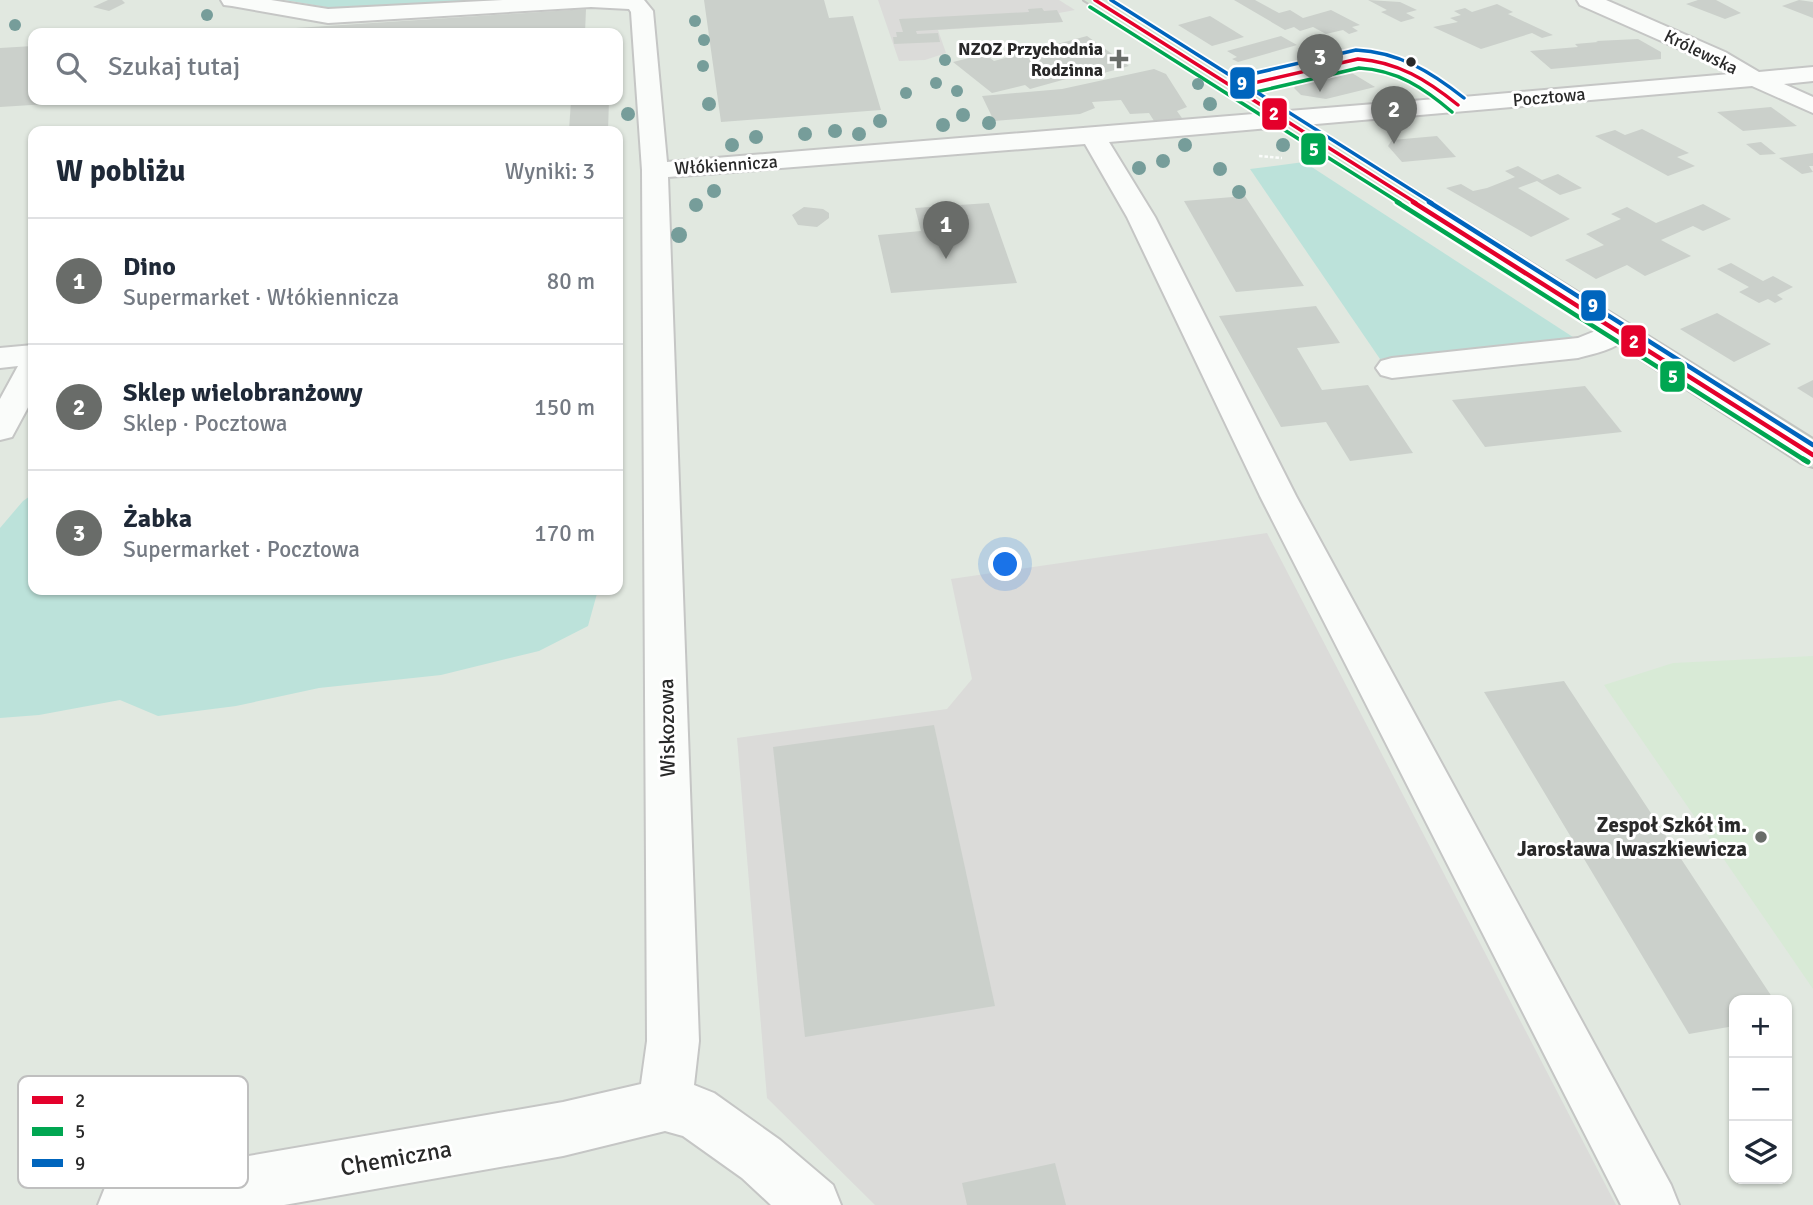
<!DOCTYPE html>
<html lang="pl">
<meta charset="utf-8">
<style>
:root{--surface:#fff;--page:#f2f2f3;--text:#1f2937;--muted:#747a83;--line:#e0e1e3;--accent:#696c69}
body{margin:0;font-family:Signika,sans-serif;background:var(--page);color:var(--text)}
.controls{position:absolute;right:21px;bottom:21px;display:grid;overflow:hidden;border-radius:14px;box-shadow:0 2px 5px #0004}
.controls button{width:63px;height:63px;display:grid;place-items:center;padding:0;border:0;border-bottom:2px solid var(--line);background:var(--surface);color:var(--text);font:35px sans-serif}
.you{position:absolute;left:1006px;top:565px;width:24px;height:24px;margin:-18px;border:5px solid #fff;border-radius:50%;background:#1a73e8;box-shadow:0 0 0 10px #1a73e833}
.badge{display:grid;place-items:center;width:46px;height:46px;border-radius:50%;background:var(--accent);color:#fff;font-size:23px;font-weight:700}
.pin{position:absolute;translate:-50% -58px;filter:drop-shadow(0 2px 4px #0008)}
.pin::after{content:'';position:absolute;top:37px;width:24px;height:21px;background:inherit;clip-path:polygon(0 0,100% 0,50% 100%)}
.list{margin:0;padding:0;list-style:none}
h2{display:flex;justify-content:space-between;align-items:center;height:91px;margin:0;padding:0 28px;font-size:30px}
h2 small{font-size:23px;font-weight:400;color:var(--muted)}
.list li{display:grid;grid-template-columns:46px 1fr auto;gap:21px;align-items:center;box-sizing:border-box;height:126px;padding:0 28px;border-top:2px solid var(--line)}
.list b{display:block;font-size:26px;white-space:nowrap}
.list p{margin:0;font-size:23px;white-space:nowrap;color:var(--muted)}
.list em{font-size:23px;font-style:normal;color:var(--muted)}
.icon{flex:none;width:38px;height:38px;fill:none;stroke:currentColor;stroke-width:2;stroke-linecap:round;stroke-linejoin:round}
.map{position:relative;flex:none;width:1813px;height:1205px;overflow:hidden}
.search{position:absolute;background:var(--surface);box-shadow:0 2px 5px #0004;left:28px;top:28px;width:595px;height:77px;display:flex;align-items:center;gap:18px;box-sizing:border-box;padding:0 24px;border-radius:14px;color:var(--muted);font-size:26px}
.panel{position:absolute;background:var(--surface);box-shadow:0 2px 5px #0004;left:28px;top:126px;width:595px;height:469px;border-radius:14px}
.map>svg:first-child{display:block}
.industrial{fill:#dbdbd9}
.education{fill:#d8ead6}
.green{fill:#bce2da}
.building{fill:#cbd0cb}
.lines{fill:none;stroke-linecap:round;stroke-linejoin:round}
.minor-casing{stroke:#c5c6c5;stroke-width:4}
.major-casing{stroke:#c2c4c1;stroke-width:4}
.path{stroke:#fafcfa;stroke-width:2.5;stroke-dasharray:3.5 2;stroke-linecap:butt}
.minor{fill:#fafcfa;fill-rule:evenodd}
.major{fill:#d5e5d5;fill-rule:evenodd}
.bus-1-far1-casing{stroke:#fff;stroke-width:7}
.bus-1-casing{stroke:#fff;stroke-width:9}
.bus-2-far2-casing{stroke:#fff;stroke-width:7}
.bus-2-far1-casing{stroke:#fff;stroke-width:9}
.bus-2-casing{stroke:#fff;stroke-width:10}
.bus-3-far1-casing{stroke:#fff;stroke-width:7}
.bus-3-casing{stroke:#fff;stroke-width:9}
.bus-1-far1{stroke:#e4002b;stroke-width:3.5}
.bus-1{stroke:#e4002b;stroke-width:4.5}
.bus-2-far2{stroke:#00a651;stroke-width:3.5}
.bus-2-far1{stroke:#00a651;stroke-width:4.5}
.bus-2{stroke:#00a651;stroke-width:5}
.bus-3-far1{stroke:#0065bd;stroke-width:3.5}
.bus-3{stroke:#0065bd;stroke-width:4.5}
.tree{fill:#769d9a}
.poi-dot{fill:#696c69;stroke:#fff;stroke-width:2.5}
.bus-dot{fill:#292929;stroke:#fff;stroke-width:2.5}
.labels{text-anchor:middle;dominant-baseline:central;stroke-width:6;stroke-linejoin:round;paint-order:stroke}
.far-poi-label{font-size:18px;font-weight:bold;fill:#292929;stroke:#fff;text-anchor:end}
.far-street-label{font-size:18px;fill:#292929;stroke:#fff}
.street-label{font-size:21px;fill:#292929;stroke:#fff}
.poi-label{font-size:21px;font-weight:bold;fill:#292929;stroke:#fff;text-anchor:end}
.near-street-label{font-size:24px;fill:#292929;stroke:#fff}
.key{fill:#fff;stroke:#bfbfbf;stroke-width:2}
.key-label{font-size:19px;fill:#292929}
.line-badge{stroke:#fff;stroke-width:2.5}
.badge-label{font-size:19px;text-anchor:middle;font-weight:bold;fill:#fff}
</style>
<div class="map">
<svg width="1813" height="1205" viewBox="0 0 1813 1205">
<rect width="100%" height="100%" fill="#e1e8e0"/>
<!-- industrial -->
<g class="industrial">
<polygon points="878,0 1059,0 1075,10 1059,13 1063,22 938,30 946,53 925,60 899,61"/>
<polygon points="1267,533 1616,1205 875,1205 767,1098 737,738 947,709 972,679 951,579"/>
</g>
<!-- education -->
<polygon class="education" points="1813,656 1813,989 1604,685 1673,663"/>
<!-- green -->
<g class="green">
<polygon points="285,0 534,0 349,11"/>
<polygon points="1304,162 1576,339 1380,359 1250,169"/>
<polygon points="33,494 33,590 598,590 588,626 539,651 441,675 319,688 236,706 158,716 120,700 39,715 0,718 0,528 23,501"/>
</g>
<!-- building -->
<g class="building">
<polygon points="108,0 122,0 125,3 109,11 93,7"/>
<polygon points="704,0 824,0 829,18 853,16 881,110 721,122"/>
<polygon points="1234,0 1255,0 1279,13 1290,10 1303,18 1331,10 1360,25 1352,27 1358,31 1349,34 1343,30 1326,34 1313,27 1300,31 1294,27 1285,30"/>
<polygon points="1368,0 1400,2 1417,10 1406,13 1415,18 1401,22 1381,12 1387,10"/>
<polygon points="1698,0 1716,0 1741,13 1725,19 1686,4"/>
<polygon points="1799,0 1813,2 1813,18 1782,6"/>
<polygon points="1497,4 1513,12 1508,14 1553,35 1542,38 1532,33 1481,49 1433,27 1458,22 1450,18 1461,15 1454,11 1465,8 1472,12"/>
<polygon points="1042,8 1044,11 1057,10 1063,22 916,31 917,34 938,33 940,42 894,44 893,37 897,37 896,32 903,32 899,19 1029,12 1028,9"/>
<polygon points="586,9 585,33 253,33 252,31"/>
<polygon points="1210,16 1244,37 1212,46 1178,25"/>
<polygon points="1087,36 1129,66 1089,77 1084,74 1030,89 1025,85 992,93 953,62 985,54 994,61"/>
<polygon points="1281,36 1297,45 1238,62 1232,59 1237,57 1227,51"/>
<polygon points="1638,39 1661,52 1661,59 1551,69 1530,51 1578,47 1575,44 1598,42 1596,41"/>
<polygon points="33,46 33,100 79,102 0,107 0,48"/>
<polygon points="1154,69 1166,74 1187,107 1177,111 1184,121 1156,124 1149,113 1130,114 1121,100 1092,102 1095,108 1080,114 994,121 982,96 1062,89"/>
<polygon points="1347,70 1375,87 1326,99 1301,95 1294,88 1299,81"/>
<polygon points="571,100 609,100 608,131 569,131"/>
<polygon points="1771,107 1797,126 1743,131 1717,112"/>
<polygon points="1642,129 1689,153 1677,157 1695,166 1668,176 1595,136 1615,130 1625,135"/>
<polygon points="1437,136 1456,157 1402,162 1388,146 1392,140"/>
<polygon points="1761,142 1776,154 1760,155 1746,144"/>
<polygon points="1813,153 1813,166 1809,166 1813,172 1802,174 1779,158"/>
<polygon points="1518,166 1542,180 1558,174 1582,188 1560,195 1537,181 1518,188 1570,219 1531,237 1446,188 1461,184 1473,191 1487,188 1515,177 1505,171"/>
<polygon points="1245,196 1304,286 1236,292 1184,201"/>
<polygon points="989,203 1017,283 891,293 878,235 921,231 915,208"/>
<polygon points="1703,204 1731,219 1703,231 1693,226 1661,240 1691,256 1645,276 1627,265 1596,279 1565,260 1604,245 1586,234 1621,219 1611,214 1627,207 1656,223"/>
<polygon points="804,207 823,209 829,213 829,218 817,227 798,225 792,215"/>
<polygon points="1731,263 1763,281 1773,276 1793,287 1777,295 1783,299 1775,303 1768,299 1759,303 1739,292 1749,287 1717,269"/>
<polygon points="1316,306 1340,343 1297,348 1322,390 1368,385 1413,453 1350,461 1326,422 1281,427 1219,316"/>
<polygon points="1717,313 1755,335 1771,344 1734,362 1680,329"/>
<polygon points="1813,380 1813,398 1797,388"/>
<polygon points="1585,386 1622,432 1485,447 1452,400"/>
<polygon points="1564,681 1774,1000 1734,1000 1734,1026 1689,1034 1484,692"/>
<polygon points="934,725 995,1006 805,1037 773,747"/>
<polygon points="1055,1163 1066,1205 967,1205 962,1183"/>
</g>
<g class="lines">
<defs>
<g id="minor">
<path d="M221 0H271L328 9 503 0H644L653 11 667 162 1436 99C1412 80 1389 66 1358 66L1232 95 1224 93 1220 88 1224 83 1358 52H1373L1394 57 1420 67 1463 97 1730 74 1709 62 1580 5 1577 0H1606L1725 52 1759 72 1813 67V81L1784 84 1813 97V113L1752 86 1109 142 1155 217 1296 496 1671 1185 1679 1205H1621L1260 496 1127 217 1085 144 668 177 699 1041 694 1085 714 1093 780 1140 833 1185 841 1205H771L742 1178 683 1136 665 1131 563 1156 284 1205H98L106 1185 126 1177 563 1102 641 1084 647 1041 642 170 631 12 629 9 591 7 328 23 232 6 224 5Z"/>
<path d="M1618 322 1629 324 1633 331C1622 348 1597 353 1578 358L1392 378 1381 375 1376 368 1381 361 1392 358 1578 338Z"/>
<polygon points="33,345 33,398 12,437 0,440 0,399 18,366 0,368 0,348"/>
</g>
<polygon id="major" points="1084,0 1110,0 1813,439 1813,467 1801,463"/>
</defs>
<!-- minor casing -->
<use href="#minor" class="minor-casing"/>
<!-- major casing -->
<use href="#major" class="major-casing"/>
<!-- path -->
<polyline class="path" points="1259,156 1282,158"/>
<!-- minor -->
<use href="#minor" class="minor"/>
<!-- major -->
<use href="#major" class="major"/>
<defs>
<g id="bus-1-far1">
<polyline points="1095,0 1416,203"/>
<path d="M1232 88 1358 59C1398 62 1427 80 1458 105"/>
</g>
<polyline id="bus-1" points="1413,202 1813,455"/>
<g id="bus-2-far2">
<polyline points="1090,7 1400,203"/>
<path d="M1234 97 1359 68C1397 70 1424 88 1452 112"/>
</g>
<polyline id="bus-2-far1" points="1397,202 1806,461"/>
<polyline id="bus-2" points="1803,459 1808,462"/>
<g id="bus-3-far1">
<polyline points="1111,0 1432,203"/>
<path d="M1230 79 1356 50C1399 52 1431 72 1464 98"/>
</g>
<polyline id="bus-3" points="1429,202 1813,445"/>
</defs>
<!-- bus-1-far1 casing -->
<use href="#bus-1-far1" class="bus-1-far1-casing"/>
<!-- bus-1 casing -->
<use href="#bus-1" class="bus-1-casing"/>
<!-- bus-2-far2 casing -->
<use href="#bus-2-far2" class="bus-2-far2-casing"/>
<!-- bus-2-far1 casing -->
<use href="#bus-2-far1" class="bus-2-far1-casing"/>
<!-- bus-2 casing -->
<use href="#bus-2" class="bus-2-casing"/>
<!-- bus-3-far1 casing -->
<use href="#bus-3-far1" class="bus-3-far1-casing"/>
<!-- bus-3 casing -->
<use href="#bus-3" class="bus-3-casing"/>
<!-- bus-1-far1 -->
<use href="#bus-1-far1" class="bus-1-far1"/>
<!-- bus-1 -->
<use href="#bus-1" class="bus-1"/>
<!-- bus-2-far2 -->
<use href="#bus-2-far2" class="bus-2-far2"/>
<!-- bus-2-far1 -->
<use href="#bus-2-far1" class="bus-2-far1"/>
<!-- bus-2 -->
<use href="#bus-2" class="bus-2"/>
<!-- bus-3-far1 -->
<use href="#bus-3-far1" class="bus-3-far1"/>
<!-- bus-3 -->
<use href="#bus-3" class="bus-3"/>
</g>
<!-- trees -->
<g class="tree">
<circle cx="207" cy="15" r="6"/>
<circle cx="695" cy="21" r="6"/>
<circle cx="15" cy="25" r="6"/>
<circle cx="704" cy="40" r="6"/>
<circle cx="945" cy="60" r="6"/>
<circle cx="703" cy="66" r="6"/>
<circle cx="936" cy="83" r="6"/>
<circle cx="1198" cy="84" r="6"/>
<circle cx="957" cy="91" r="6"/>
<circle cx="906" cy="93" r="6"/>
<circle cx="709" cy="104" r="7"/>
<circle cx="1210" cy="104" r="7"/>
<circle cx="628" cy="114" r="7"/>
<circle cx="963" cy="115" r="7"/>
<circle cx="880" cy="121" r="7"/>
<circle cx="989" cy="123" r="7"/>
<circle cx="943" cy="125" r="7"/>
<circle cx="835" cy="131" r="7"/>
<circle cx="805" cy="134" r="7"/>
<circle cx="859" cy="134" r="7"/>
<circle cx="756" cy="137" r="7"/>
<circle cx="732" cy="145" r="7"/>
<circle cx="1185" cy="145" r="7"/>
<circle cx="1283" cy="145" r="7"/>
<circle cx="1163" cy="161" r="7"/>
<circle cx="1139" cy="168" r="7"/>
<circle cx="1220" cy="169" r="7"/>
<circle cx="714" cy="191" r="7"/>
<circle cx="1239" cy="192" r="7"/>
<circle cx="696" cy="205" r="7"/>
<circle cx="679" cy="235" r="8"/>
</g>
<!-- markers -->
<g class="poi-dot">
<path d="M1115.5 48.5h7v7h7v7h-7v7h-7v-7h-7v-7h7z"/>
<circle cx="1761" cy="837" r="7"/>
</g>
<circle class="bus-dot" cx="1411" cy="62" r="6"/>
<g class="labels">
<!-- far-poi labels -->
<g class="far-poi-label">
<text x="1103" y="49">NZOZ Przychodnia<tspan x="1103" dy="21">Rodzinna</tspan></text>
</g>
<!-- far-street labels -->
<g class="far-street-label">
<text transform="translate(1701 52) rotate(26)">Królewska</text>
<text transform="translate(1549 97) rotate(-5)">Pocztowa</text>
<text transform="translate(726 165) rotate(-4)">Włókiennicza</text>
</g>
<!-- street labels -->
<g class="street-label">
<text transform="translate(667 728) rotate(-91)">Wiskozowa</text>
</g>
<!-- poi labels -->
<g class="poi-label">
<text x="1747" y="825">Zespoł Szkół im.<tspan x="1747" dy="24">Jarosława Iwaszkiewicza</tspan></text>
</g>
<!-- near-street labels -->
<g class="near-street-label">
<text transform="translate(396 1158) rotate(-10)">Chemiczna</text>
</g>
</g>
<!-- legend -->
<rect x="18" y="1076" width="230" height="112" rx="10" class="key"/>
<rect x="32" y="1096" width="31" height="8" fill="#e4002b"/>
<rect x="32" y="1127" width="31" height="9" fill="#00a651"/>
<rect x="32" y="1159" width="31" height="8" fill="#0065bd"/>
<g class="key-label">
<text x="75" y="1107">2</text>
<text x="75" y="1138">5</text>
<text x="75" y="1170">9</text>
</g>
<g class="line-badge">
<rect x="1229" y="66" width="27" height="34" rx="7" fill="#0065bd"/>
<rect x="1261" y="97" width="27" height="34" rx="7" fill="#e4002b"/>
<rect x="1300" y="132" width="27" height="34" rx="7" fill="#00a651"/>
<rect x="1580" y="289" width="27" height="33" rx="7" fill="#0065bd"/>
<rect x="1620" y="324" width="27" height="34" rx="7" fill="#e4002b"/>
<rect x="1659" y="360" width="27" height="33" rx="7" fill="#00a651"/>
</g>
<g class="badge-label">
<text x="1242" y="90">9</text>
<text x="1274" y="120">2</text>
<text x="1314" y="156">5</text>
<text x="1593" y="312">9</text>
<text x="1634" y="348">2</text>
<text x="1673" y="383">5</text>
</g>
</svg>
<div class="controls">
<button>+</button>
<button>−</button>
<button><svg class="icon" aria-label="layers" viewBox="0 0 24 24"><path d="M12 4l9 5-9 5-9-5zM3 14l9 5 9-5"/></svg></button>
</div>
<div class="you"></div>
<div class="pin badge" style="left:946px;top:259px">1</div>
<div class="pin badge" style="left:1394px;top:144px">2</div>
<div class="pin badge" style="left:1320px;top:92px">3</div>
<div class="search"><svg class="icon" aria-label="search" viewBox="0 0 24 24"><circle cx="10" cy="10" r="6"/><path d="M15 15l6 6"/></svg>Szukaj tutaj</div>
<section class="panel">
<h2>W pobliżu<small>Wyniki: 3</small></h2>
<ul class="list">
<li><span class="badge">1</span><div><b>Dino</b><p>Supermarket · Włókiennicza</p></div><em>80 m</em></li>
<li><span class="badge">2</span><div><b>Sklep wielobranżowy</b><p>Sklep · Pocztowa</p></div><em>150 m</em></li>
<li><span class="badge">3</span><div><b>Żabka</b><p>Supermarket · Pocztowa</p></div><em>170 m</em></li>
</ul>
</section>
</div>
